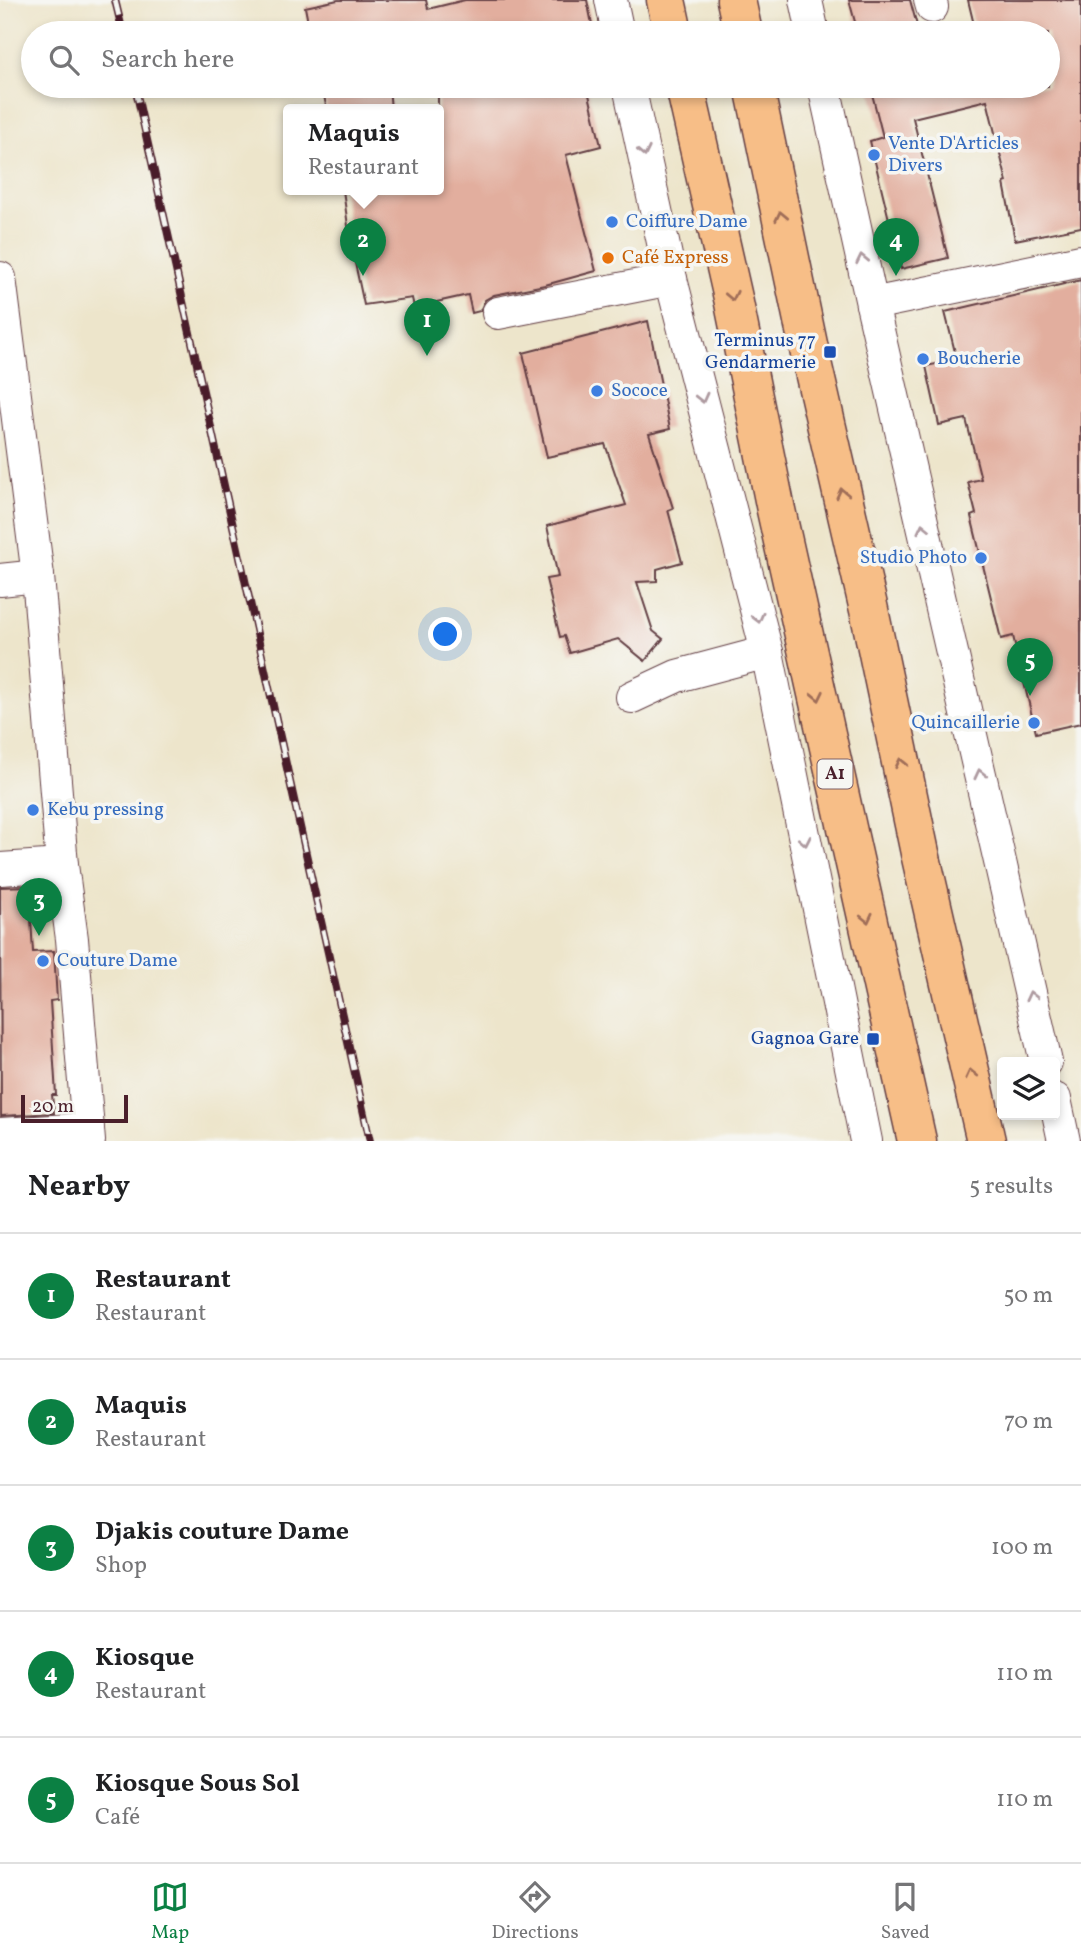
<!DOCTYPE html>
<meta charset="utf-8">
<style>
:root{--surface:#fff;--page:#f2f2f2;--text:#202124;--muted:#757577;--line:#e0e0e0;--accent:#0b8043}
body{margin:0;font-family:Vollkorn,serif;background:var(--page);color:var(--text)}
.controls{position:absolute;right:21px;bottom:21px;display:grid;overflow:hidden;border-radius:7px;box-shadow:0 4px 10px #0003}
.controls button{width:63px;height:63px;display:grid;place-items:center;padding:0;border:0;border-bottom:2px solid var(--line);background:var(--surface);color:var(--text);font:35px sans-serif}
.scale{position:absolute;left:21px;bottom:18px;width:107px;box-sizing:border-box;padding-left:7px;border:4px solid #4a1f2b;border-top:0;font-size:19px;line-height:24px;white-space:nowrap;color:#4a1f2b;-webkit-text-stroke:5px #f6f6f2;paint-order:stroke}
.you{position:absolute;left:446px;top:635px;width:24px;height:24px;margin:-18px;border:5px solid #fff;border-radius:50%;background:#1a73e8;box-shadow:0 0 0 10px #1a73e833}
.badge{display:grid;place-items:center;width:46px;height:46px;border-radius:50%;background:var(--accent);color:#fff;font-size:23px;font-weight:700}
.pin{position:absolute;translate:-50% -58px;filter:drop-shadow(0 2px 4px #0008)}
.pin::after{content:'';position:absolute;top:37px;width:24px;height:21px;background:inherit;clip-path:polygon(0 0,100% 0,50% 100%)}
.popup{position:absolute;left:283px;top:104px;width:161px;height:91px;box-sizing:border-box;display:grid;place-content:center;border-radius:7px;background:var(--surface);filter:drop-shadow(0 2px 5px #0005);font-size:23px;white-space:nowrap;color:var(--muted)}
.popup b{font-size:26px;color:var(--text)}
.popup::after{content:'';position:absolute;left:50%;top:100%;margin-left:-14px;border:14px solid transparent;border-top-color:var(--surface)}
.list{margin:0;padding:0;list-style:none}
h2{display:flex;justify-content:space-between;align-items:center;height:91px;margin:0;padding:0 28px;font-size:30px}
h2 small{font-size:23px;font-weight:400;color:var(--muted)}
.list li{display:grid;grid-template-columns:46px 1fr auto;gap:21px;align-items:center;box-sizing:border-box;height:126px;padding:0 28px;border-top:2px solid var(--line)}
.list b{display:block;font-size:26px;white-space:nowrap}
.list p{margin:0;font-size:23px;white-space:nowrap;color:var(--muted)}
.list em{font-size:23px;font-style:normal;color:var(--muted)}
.icon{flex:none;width:38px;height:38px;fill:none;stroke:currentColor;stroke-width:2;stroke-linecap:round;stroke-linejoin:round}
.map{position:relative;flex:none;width:1081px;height:1141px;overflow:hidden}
.search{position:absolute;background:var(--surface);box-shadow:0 4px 10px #0003;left:21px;right:21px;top:21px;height:77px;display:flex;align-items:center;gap:18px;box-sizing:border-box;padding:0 24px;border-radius:38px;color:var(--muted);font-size:26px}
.sheet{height:721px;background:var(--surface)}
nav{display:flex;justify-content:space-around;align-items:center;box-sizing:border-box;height:98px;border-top:2px solid var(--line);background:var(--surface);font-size:19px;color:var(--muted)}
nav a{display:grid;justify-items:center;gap:4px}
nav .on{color:var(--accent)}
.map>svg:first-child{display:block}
.building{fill:#e2ae9e}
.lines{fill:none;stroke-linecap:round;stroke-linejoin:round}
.minor-casing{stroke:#623d43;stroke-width:34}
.primary-casing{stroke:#623d43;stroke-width:41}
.minor{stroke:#fff;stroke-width:32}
.primary{stroke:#f7be87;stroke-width:38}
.rail-casing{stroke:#4a1f2b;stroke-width:8}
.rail{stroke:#f6f6f2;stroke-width:5;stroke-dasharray:16;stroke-linecap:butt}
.oneway{stroke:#ae9aa0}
.oneway2{stroke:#a06e59}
.shop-dot{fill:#3f7fe0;stroke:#f6f6f2;stroke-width:2.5}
.food-dot{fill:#e8710a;stroke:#f6f6f2;stroke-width:2.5}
.transit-dot{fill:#1a4fb4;stroke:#f6f6f2;stroke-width:2.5}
.labels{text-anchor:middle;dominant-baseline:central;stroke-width:7;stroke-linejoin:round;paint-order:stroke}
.shield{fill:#f6f6f2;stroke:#7e6067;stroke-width:2}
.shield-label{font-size:18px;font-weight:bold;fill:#4a1f2b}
.shop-label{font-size:19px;fill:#366cbe;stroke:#f6f6f2;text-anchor:start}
.food-label{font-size:19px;fill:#c56008;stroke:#f6f6f2;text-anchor:start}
.transit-label{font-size:19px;fill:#164399;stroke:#f6f6f2;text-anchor:end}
</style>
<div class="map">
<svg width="1081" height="1141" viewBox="0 0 1081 1141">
<rect width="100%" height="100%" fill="#f6f6f2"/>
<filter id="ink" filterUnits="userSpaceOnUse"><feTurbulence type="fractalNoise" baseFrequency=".0143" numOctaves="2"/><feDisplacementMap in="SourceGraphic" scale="14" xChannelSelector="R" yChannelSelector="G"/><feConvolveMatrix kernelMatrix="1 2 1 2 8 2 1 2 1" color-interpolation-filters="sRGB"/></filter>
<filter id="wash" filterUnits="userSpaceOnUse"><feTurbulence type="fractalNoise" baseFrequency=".00686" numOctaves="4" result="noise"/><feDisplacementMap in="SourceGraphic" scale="28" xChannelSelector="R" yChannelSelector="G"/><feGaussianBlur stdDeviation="1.57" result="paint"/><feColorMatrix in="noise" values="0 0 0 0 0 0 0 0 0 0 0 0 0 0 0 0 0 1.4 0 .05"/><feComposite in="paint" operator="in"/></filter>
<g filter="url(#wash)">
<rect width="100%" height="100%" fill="#ede5cb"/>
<g id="blocks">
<!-- building -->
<g class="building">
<polygon points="338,0 426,0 428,9 465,0 587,0 593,29 568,33 310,33 305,7"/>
<polygon points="849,0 910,0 919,33 858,33"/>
<polygon points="968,0 1081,0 1081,227 1015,240 1004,183 1007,182 987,100 913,118 948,258 901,269 870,141 883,137 870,86 1048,86 1048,33 976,33"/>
<polygon points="322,86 389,86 391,110 327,110"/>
<polygon points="438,86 587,86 601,146 566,155 596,271 545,285 494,295 485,300 480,311 472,313 468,295 414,307 412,298 364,305 355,263 359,262 348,226 343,190 438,190"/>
<polygon points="1081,280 1081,723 1036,733 1013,636 1001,639 971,516 976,514 968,482 981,479 966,419 939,425 926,366 957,360 945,312"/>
<polygon points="648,321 670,429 649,434 673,508 668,510 682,562 657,569 657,581 637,582 653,631 663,639 645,661 618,639 570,653 564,636 560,637 546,579 558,577 547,526 626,505 605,444 547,457 523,353"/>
<polygon points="29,886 33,952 54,951 57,1000 50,1001 56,1095 52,1095 54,1113 1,1116 0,887"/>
</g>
</g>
</g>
<g filter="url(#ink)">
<use href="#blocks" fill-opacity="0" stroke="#623d43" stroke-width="2"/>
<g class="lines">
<defs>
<g id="minor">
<polyline points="611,0 618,33"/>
<polyline points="806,0 813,33"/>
<polyline points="930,0 932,7"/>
<polyline points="629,86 671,279 767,652 866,1141"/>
<polyline points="824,86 872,304 1046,1062"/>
<polyline points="0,278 38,576 62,865 72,939 89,1141"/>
<polyline points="872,304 1081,261"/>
<polyline points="498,313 671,279"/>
<polyline points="0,580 38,576"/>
<polyline points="632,697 677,676 767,652"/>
<polyline points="0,869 62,865"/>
<polyline points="1055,1099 1064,1141"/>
<polyline points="0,1134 88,1129"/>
</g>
<g id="primary">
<polyline points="666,0 673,33"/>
<polyline points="736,0 743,33"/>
<polyline points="685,86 733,298 776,510 917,1141"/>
<polyline points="754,86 810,354 869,610 920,853 986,1141"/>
</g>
</defs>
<!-- minor casing -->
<use href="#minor" class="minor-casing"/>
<!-- primary casing -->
<use href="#primary" class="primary-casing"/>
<!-- minor -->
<use href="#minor" class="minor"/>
<!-- primary -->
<use href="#primary" class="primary"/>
<defs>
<g id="rail">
<polyline points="115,0 123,33"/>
<polyline points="135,86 370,1141"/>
</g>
</defs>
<!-- rail casing -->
<use href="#rail" class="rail-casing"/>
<!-- rail -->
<use href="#rail" class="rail"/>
</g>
<!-- one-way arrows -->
<defs><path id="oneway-chevron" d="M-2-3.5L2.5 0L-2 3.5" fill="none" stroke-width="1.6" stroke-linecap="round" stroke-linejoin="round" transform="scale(1.75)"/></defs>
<g class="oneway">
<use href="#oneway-chevron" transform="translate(644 152) rotate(78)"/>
<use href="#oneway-chevron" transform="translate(862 259) rotate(-102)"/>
<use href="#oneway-chevron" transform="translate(702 398) rotate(76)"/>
<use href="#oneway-chevron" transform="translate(923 528) rotate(-103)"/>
<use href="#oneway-chevron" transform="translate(758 618) rotate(76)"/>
<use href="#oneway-chevron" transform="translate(980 774) rotate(-103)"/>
<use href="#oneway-chevron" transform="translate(805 841) rotate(79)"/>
<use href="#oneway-chevron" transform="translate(1031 996) rotate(-103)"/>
</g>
<g class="oneway2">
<use href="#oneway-chevron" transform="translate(781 216) rotate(-102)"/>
<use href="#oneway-chevron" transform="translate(732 296) rotate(78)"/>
<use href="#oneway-chevron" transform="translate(842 493) rotate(-103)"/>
<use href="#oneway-chevron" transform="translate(818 696) rotate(78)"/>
<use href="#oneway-chevron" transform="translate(901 763) rotate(-102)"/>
<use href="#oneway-chevron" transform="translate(867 918) rotate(77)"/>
<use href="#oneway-chevron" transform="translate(971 1074) rotate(-103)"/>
</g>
</g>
<!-- markers -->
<g class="shop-dot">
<circle cx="874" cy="155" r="7"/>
<circle cx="612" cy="222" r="7"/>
<circle cx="923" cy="359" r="7"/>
<circle cx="597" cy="391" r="7"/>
<circle cx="981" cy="558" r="7"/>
<circle cx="1034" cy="723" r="7"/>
<circle cx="33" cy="810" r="7"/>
<circle cx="43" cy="961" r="7"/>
</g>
<circle class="food-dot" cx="608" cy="258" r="7"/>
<g class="transit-dot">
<rect x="823" y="345" width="14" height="14" rx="3.5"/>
<rect x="866" y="1032" width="14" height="14" rx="3.5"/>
</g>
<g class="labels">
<!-- shield labels -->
<rect class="shield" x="817.5" y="759.5" width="35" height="29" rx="5"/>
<g class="shield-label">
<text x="835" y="774">A1</text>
</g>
<!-- shop labels -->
<g class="shop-label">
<text x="888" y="144">Vente D'Articles<tspan x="888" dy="22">Divers</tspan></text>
<text x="626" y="222">Coiffure Dame</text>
<text x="937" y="359">Boucherie</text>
<text x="611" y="391">Sococe</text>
<text x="967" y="558" text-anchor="end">Studio Photo</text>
<text x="1020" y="723" text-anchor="end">Quincaillerie</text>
<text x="47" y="810">Kebu pressing</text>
<text x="57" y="961">Couture Dame</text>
</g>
<!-- food labels -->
<g class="food-label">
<text x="622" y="258">Café Express</text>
</g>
<!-- transit labels -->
<g class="transit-label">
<text x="816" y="341">Terminus 77<tspan x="816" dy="22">Gendarmerie</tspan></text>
<text x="859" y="1039">Gagnoa Gare</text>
</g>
</g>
</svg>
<div class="controls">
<button><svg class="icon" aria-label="layers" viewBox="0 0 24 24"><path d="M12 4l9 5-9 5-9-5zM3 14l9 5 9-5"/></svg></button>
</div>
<div class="scale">20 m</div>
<div class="you"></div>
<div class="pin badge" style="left:427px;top:356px">1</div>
<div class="pin badge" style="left:363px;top:276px">2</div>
<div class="popup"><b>Maquis</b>Restaurant</div>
<div class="pin badge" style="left:39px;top:936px">3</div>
<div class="pin badge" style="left:896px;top:276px">4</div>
<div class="pin badge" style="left:1030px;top:696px">5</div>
<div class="search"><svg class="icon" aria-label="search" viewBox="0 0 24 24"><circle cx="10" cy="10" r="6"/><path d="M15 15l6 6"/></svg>Search here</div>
</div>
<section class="sheet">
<h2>Nearby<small>5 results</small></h2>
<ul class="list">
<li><span class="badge">1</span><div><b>Restaurant</b><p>Restaurant</p></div><em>50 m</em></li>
<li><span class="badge">2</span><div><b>Maquis</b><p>Restaurant</p></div><em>70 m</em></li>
<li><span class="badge">3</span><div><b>Djakis couture Dame</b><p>Shop</p></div><em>100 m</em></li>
<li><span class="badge">4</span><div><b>Kiosque</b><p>Restaurant</p></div><em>110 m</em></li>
<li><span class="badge">5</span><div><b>Kiosque Sous Sol</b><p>Café</p></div><em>110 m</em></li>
</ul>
</section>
<nav>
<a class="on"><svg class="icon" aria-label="map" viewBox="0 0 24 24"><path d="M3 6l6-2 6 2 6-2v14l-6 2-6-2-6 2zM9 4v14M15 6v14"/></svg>Map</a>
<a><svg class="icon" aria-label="directions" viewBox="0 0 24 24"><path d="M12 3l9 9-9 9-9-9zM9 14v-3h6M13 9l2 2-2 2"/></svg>Directions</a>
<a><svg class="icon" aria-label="saved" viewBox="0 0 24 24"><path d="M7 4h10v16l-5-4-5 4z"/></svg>Saved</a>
</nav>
